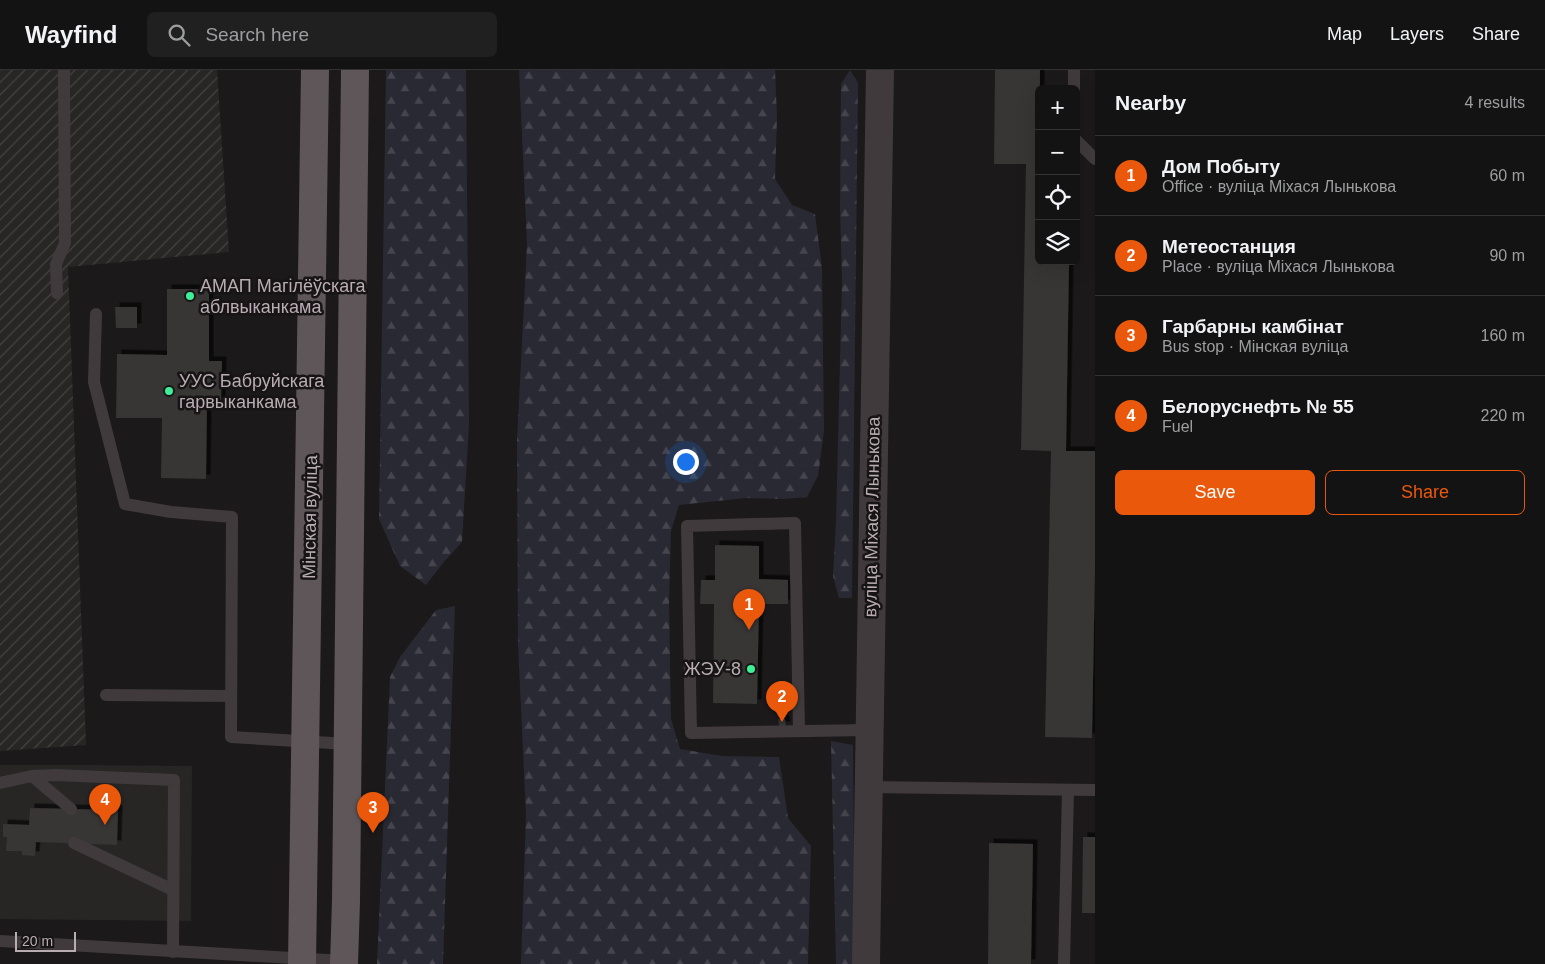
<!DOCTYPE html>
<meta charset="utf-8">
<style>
:root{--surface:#141313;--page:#212021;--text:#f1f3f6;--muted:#9d9ea0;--line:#333233;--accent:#ea580c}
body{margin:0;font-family:Helvetica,sans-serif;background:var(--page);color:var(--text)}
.controls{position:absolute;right:15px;top:15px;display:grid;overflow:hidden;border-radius:8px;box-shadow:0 5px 20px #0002}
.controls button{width:45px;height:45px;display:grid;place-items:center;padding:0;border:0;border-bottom:1px solid var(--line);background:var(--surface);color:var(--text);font:25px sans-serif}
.scale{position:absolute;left:15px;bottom:12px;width:61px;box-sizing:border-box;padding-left:5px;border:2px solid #baacb3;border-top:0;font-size:14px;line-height:18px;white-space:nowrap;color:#baacb3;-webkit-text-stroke:4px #161414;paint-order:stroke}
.you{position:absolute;left:685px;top:391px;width:18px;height:18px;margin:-12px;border:4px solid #fff;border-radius:50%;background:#1a73e8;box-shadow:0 0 0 8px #1a73e833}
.badge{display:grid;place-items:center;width:32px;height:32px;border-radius:50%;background:var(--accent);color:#fff;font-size:16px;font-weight:700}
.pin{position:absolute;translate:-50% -41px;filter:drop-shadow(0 1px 2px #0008)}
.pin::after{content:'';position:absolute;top:26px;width:18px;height:15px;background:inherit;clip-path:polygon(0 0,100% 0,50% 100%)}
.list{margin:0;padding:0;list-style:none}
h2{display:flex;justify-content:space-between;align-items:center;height:65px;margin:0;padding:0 20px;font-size:21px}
h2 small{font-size:16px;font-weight:400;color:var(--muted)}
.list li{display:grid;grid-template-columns:32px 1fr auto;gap:15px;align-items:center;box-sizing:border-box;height:80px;padding:0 20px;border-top:1px solid var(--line)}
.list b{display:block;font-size:19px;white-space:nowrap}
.list p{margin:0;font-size:16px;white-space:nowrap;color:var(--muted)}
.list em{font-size:16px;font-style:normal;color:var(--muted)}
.actions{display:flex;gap:10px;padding:15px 20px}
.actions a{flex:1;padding:11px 0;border:1px solid var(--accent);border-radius:8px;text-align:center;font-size:18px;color:var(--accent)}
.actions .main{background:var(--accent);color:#fff}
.icon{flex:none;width:28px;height:28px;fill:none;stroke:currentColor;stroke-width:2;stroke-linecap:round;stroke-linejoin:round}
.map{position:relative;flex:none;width:1095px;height:894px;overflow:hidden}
header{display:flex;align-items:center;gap:30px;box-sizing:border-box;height:70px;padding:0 25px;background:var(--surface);border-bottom:1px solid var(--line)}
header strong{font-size:24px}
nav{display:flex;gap:28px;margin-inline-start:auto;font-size:18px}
.search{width:350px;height:45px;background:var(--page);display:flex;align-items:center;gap:12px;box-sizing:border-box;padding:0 18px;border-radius:8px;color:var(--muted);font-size:19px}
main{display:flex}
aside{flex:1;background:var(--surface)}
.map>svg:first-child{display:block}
.built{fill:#282525}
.industrial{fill:url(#industrial-furrows)}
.forest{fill:url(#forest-firs)}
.building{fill:#373434;filter:url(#shadow)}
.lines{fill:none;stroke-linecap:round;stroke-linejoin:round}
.service{stroke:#403a3c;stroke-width:12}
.tertiary{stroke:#403a3c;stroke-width:28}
.primary{stroke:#5f5659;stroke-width:28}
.poi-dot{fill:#3def96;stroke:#161414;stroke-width:2}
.labels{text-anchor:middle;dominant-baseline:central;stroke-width:5;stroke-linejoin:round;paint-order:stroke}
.poi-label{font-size:18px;fill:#baacb3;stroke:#161414;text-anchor:start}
.street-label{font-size:18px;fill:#baacb3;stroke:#161414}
</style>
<header>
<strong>Wayfind</strong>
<div class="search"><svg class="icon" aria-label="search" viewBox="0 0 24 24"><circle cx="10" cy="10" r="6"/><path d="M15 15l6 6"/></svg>Search here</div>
<nav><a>Map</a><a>Layers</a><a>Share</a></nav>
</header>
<main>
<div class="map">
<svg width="1095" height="894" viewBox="0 0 1095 894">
<defs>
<pattern id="industrial-furrows" width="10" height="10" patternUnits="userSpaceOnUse" patternTransform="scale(1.25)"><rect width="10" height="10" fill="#282525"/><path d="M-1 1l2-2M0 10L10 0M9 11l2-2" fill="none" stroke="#454242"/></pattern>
<pattern id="forest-firs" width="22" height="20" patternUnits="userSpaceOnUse" patternTransform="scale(1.25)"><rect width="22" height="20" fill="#292933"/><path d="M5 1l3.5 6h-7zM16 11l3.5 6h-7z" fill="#46454e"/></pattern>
<filter id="shadow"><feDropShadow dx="4.5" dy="-4.5" stdDeviation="0" flood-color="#0009"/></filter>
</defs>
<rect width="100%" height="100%" fill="#1b1919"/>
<!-- built -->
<polygon class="built" points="0,695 85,695 192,696 191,851 0,849"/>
<!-- industrial -->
<polygon class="industrial" points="0,0 217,0 229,182 68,197 86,675 0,681"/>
<!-- forest -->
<g class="forest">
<polygon points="386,0 466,0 469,354 462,472 443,493 426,515 400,496 379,449"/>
<polygon points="519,0 775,0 777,47 775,109 792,135 815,144 822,198 824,361 818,406 807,427 783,429 746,428 679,435 671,461 669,533 671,649 680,679 722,686 779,687 788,748 811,776 808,894 521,894 526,744 518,574 517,371 527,174"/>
<polygon points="850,0 858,13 852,528 839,528 833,506 836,451 842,211 840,138 841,14"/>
<polygon points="455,536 443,894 377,894 390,607 400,587 436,540"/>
<polygon points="831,671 853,675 855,894 836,894"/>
</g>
<!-- building -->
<g class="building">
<polygon points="995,0 1040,0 1039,191 1069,191 1066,381 1095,381 1095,497 1092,668 1045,667 1051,381 1021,380 1026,94 994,94"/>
<polygon points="167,219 209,219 209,291 222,291 221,332 207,332 206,409 161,408 162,348 116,348 117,284 167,285"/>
<polygon points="115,237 137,237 137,258 116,258"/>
<polygon points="715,475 759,476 759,509 788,510 788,534 759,534 757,634 713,633 714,534 700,534 701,510 715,510"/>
<polygon points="778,649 785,649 786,656 779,656"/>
<polygon points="30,738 118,740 117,775 36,772 35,786 22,785 22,781 6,781 7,767 3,767 3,754 29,755"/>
<polygon points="1083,767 1095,767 1095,843 1082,843"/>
<polygon points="989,773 1033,774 1031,894 988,894"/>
</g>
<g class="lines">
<!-- service -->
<g class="service">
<polyline points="1074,19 1074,0"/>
<polyline points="1076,70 1095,89"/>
<polyline points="57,223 56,194 65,173 64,0"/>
<polyline points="96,244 94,312 125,434 171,442 232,447 231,667 348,674"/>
<polyline points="106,625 231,626"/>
<polyline points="799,661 795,453 687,456 691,663 868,660"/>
<polyline points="32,706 71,739"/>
<polyline points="0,713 32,706 55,705 174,710 173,882"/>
<polyline points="868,717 1095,720"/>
<polyline points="74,773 173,820"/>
<polyline points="0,871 344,891"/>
<polyline points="1064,894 1068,720"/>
</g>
<!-- tertiary -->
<polyline class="tertiary" points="866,894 880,0"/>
<!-- primary -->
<g class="primary">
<polyline points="302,894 315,0"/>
<polyline points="344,894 346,831 355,0"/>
</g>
</g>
<!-- markers -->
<g class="poi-dot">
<circle cx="190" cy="226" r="5"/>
<circle cx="169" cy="321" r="5"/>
<circle cx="751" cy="599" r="5"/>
</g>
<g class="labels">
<!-- poi labels -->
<g class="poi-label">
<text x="200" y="216">АМАП Магілёўскага<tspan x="200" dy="21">аблвыканкама</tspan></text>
<text x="179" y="311">УУС Бабруйскага<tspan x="179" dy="21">гарвыканкама</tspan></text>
<text x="741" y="599" text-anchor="end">ЖЭУ-8</text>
</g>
<!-- street labels -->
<g class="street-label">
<text transform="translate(310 447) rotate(-89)">Мінская вуліца</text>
<text transform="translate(872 447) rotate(-89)">вуліца Міхася Лынькова</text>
</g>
</g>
</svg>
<div class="controls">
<button>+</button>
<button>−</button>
<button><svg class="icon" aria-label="locate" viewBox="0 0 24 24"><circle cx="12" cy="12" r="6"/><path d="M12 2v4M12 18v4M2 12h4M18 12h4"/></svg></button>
<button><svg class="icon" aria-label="layers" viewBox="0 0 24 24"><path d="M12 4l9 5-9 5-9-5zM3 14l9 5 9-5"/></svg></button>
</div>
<div class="scale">20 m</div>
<div class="you"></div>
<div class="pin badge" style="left:749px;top:560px">1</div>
<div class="pin badge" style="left:782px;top:652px">2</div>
<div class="pin badge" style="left:373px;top:763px">3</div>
<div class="pin badge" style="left:105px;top:755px">4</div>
</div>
<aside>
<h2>Nearby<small>4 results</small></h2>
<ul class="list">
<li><span class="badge">1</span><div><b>Дом Побыту</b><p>Office · вуліца Міхася Лынькова</p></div><em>60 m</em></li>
<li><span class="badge">2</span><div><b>Метеостанция</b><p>Place · вуліца Міхася Лынькова</p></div><em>90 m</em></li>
<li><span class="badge">3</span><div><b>Гарбарны камбінат</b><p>Bus stop · Мінская вуліца</p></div><em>160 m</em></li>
<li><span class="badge">4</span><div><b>Белоруснефть № 55</b><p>Fuel</p></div><em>220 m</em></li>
</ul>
<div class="actions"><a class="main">Save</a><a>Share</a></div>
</aside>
</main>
